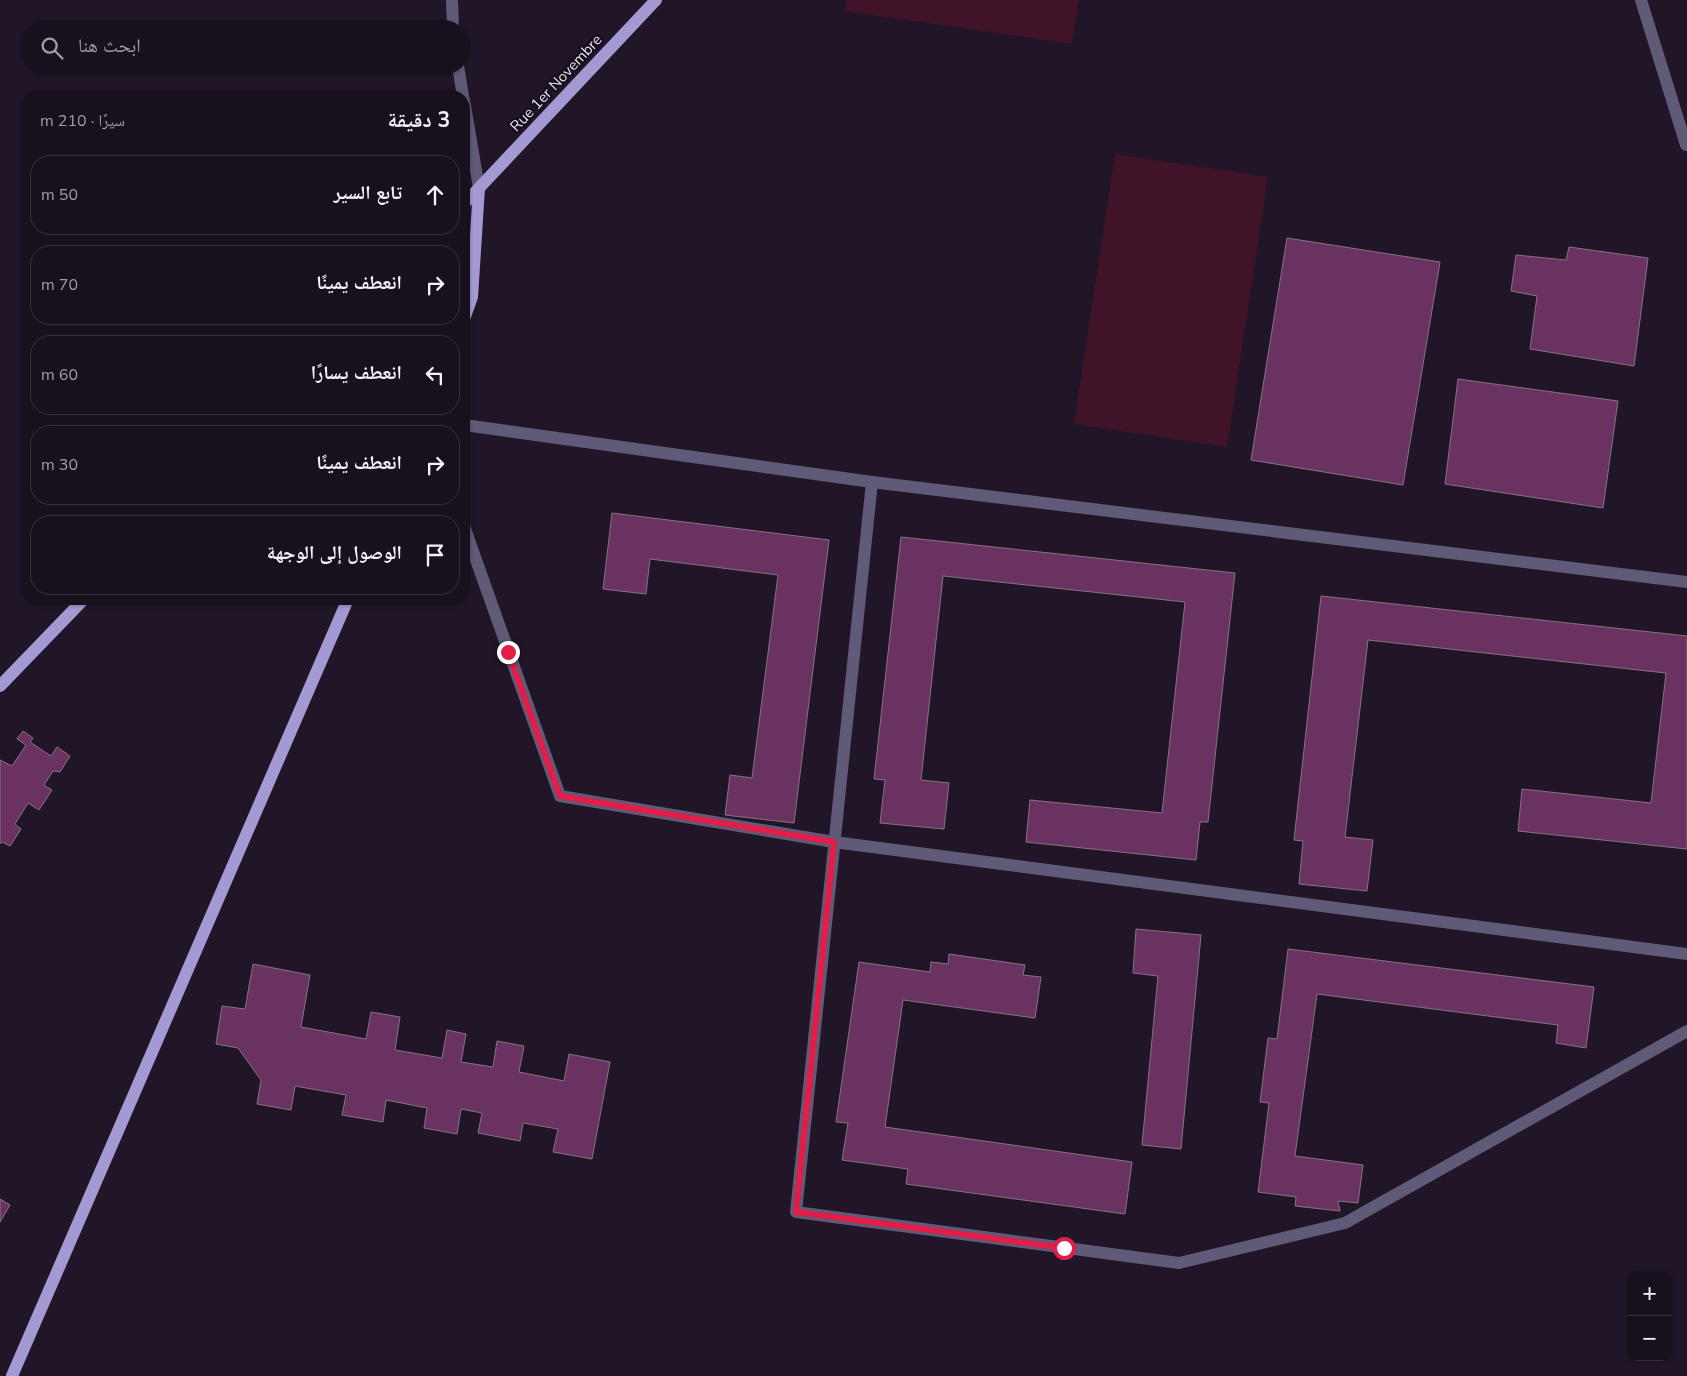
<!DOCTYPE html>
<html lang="ar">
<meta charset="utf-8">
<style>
:root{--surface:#19101e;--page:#261e2b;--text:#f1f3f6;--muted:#9f9da4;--line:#37303c}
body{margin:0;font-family:"Nunito Sans","Noto Naskh Arabic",sans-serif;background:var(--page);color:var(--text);direction:rtl}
.controls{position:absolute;right:15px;bottom:15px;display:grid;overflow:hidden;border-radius:10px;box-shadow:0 1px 4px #0004}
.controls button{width:45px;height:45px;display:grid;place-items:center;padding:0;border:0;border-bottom:1px solid var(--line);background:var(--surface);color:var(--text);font:25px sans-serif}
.stop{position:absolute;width:15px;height:15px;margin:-11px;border:4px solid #e11d48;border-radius:50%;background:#fff}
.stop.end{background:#e11d48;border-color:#fff;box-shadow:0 1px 5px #0008}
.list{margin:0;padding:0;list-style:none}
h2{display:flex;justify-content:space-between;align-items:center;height:65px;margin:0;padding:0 20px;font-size:21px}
h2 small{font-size:16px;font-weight:400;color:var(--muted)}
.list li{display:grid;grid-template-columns:32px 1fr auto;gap:15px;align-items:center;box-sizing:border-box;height:80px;margin:0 10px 10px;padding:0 10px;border:1px solid var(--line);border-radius:20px}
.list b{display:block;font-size:19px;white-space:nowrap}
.list em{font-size:16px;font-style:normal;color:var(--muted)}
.icon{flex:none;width:28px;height:28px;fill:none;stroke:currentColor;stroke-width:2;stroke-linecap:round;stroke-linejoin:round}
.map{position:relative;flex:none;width:1687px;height:1376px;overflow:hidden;direction:ltr}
.search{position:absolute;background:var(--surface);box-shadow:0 1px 4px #0004;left:20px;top:20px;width:450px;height:55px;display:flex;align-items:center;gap:12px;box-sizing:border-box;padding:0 18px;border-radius:28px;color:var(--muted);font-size:19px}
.panel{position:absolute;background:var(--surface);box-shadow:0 1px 4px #0004;left:20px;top:90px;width:450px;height:515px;border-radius:20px;direction:rtl}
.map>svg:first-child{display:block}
.green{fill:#411328}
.building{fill:#693260;stroke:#887283}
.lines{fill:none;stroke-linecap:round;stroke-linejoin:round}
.minor{stroke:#5e5a77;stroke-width:12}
.major{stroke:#a39ad4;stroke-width:12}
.route{stroke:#e11d48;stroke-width:6}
.labels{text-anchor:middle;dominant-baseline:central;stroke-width:4.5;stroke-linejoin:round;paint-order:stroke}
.street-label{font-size:15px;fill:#eae3ef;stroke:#180d1e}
</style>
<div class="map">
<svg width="1687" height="1376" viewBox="0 0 1687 1376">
<rect width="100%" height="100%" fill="#211628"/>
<!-- green -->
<g class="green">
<polygon points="846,0 1079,0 1072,44 845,11"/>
<polygon points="1115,154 1268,177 1227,447 1074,424"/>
</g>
<!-- building -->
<g class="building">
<polygon points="1287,238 1440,262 1403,485 1251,460"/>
<polygon points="1569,247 1648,258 1634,366 1530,349 1537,296 1511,291 1516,255 1566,260"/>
<polygon points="1458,379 1618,401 1603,508 1445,484"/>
<polygon points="612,513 829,540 794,823 725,815 730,775 752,778 778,575 650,559 646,594 603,589"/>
<polygon points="901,537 1235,573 1208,822 1200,822 1196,860 1026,842 1030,800 1162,813 1185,602 943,576 921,780 949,783 944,829 880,823 885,780 874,779"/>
<polygon points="1321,596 1687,636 1687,849 1518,831 1522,789 1651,803 1666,673 1368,640 1345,837 1373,840 1367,891 1299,884 1303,841 1294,840"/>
<polygon points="23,731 33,738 30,742 51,756 57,747 70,756 60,772 53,771 44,785 52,790 39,810 28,803 15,824 21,829 10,846 2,842 0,844 0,760 12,766 26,745 17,739"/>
<polygon points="1136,929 1201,935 1181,1149 1142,1145 1158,976 1133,973"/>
<polygon points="1288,949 1594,987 1586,1048 1556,1043 1558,1025 1317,994 1295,1156 1363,1165 1358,1203 1338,1201 1340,1211 1295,1206 1296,1197 1258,1192 1269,1103 1260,1102 1268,1038 1277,1039"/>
<polygon points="949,954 1025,965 1023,975 1041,977 1035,1018 903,1000 885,1127 1132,1162 1125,1214 906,1184 908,1169 842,1160 848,1123 836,1122 859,962 930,972 931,962 948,964"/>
<polygon points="253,964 310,975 301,1027 366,1039 371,1012 400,1017 395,1050 442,1058 447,1030 466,1034 461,1062 493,1067 497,1041 524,1046 519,1072 564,1081 569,1054 610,1062 592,1159 553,1152 558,1129 523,1123 520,1141 478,1133 482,1113 461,1109 457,1134 424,1128 427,1108 386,1100 383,1122 342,1115 346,1095 295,1086 291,1110 257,1104 261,1080 238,1048 216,1044 222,1006 245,1009"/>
<polygon points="0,1199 10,1205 0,1222"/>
</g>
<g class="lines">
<!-- minor -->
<g class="minor">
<polyline points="452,0 453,29"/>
<polyline points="1641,0 1686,145"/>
<polyline points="458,66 463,96"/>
<polyline points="464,100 479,188"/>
<polyline points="464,425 872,482 1687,582"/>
<polyline points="872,482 796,1212 1179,1263 1345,1223 1687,1031"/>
<polyline points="464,526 560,796 834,842 1687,954"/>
</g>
<!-- major -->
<g class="major">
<polyline points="464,204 656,0"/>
<polyline points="464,319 472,297 479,188"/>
<polyline points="0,686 84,599"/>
<polyline points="12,1376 348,599"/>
</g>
</g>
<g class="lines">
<!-- route -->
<polyline class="route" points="508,652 560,796 834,842 796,1212 1064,1248"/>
</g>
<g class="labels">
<!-- street labels -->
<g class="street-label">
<text transform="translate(556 83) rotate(-47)">Rue 1er Novembre</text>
</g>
</g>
</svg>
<div class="controls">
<button>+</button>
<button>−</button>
</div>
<div class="stop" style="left:1064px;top:1248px"></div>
<div class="stop end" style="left:508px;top:652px"></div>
<div class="search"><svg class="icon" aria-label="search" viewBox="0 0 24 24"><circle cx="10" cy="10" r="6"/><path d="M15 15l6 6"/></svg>ابحث هنا</div>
<section class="panel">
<h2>3 دقيقة<small>سيرًا · 210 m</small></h2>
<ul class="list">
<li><svg class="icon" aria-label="ahead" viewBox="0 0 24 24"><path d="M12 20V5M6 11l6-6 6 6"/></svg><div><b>تابع السير</b></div><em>50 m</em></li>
<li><svg class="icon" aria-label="right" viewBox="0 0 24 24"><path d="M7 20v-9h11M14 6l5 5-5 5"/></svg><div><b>انعطف يمينًا</b></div><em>70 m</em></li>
<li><svg class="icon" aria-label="left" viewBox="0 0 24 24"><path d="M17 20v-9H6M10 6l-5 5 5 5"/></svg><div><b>انعطف يسارًا</b></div><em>60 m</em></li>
<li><svg class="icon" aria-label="right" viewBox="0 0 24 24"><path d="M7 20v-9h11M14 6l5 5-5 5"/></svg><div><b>انعطف يمينًا</b></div><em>30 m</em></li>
<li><svg class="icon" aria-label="arrive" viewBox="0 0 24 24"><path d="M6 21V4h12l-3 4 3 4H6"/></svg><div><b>الوصول إلى الوجهة</b></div></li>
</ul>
</section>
</div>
